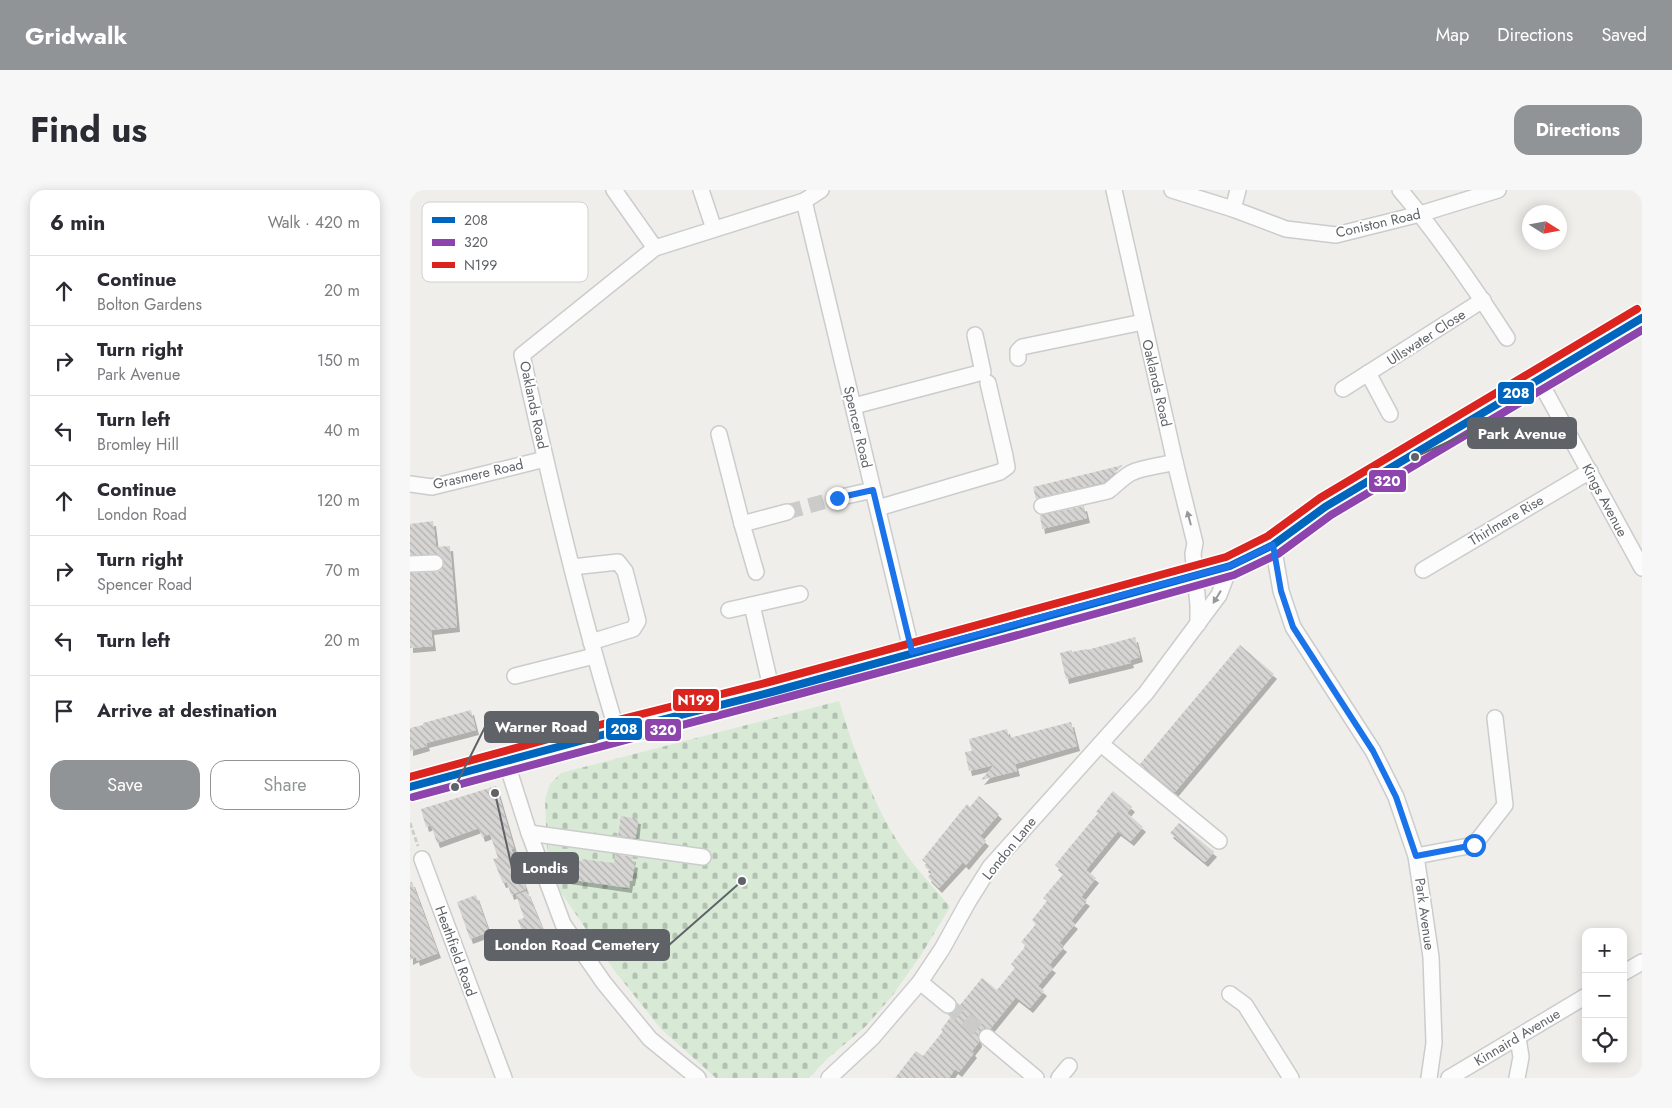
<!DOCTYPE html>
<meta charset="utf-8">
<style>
:root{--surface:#fff;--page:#f7f7f7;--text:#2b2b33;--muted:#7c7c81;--line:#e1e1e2;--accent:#919496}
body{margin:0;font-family:Jost,sans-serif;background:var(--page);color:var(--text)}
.controls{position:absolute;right:15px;bottom:15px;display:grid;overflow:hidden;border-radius:10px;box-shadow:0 2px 12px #0003}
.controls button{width:45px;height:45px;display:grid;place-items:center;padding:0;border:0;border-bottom:1px solid var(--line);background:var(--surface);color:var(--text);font:25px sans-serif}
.compass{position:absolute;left:1112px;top:15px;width:45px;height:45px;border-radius:50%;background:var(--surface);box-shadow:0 2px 12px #0003;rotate:101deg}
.stop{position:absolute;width:15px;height:15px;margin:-11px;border:4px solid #1a73e8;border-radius:50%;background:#fff}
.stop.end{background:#1a73e8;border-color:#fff;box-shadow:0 1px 5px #0008}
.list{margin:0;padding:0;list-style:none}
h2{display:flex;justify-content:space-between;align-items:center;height:65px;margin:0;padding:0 20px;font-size:21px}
h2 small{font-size:16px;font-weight:400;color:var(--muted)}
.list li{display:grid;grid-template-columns:32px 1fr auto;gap:15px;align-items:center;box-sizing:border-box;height:70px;padding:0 20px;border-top:1px solid var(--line)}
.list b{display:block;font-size:19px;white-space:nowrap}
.list p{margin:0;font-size:16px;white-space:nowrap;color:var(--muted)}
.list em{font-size:16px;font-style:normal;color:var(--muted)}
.actions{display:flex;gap:10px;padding:15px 20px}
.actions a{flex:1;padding:11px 0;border:1px solid var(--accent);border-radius:15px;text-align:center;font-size:18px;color:var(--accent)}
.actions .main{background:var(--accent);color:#fff}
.icon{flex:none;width:28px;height:28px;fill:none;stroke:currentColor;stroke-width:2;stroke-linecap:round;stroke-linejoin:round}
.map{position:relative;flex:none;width:1232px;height:888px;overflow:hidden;border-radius:15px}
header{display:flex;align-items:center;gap:30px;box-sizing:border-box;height:70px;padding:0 25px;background:var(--accent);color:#fff}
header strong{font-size:24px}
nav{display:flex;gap:28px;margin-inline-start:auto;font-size:18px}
.intro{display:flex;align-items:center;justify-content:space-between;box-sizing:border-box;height:120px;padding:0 30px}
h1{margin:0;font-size:35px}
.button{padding:12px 22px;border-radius:15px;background:var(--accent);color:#fff;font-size:18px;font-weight:700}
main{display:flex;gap:30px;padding:0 30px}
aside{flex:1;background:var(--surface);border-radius:15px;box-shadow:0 2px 12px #0003}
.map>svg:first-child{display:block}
.cemetery{fill:url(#cemetery-stones)}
.building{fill:url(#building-back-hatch);filter:url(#shadow)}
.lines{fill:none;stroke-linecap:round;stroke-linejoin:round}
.minor-tunnel{stroke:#cbcbca;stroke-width:15;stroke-dasharray:15 8;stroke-linecap:butt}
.minor-casing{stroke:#cbcccc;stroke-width:18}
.major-casing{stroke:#d5cdb9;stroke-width:22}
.path{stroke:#cacfcc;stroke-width:3;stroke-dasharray:5 2.5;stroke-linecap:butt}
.minor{stroke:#fdfcfc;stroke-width:15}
.major{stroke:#f3f1ea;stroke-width:20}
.bus-1-casing{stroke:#fff;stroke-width:11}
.bus-2-casing{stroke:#fff;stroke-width:11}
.bus-3-casing{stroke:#fff;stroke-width:11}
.bus-1{stroke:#0065bd;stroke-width:8}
.bus-2{stroke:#8e44ad;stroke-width:8}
.bus-3{stroke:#dc241f;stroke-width:8}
.oneway{fill:#96999c}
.route{stroke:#1a73e8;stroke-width:6}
.labels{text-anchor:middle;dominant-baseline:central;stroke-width:4;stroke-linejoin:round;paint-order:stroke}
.street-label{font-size:14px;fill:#5f6368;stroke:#fff}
.key{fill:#fff;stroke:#cfd0d2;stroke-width:1}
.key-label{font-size:14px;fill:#5f6368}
.leader{fill:none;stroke:#5f6368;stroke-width:2}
.callout-dot{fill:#5f6368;stroke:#fff;stroke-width:2}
.callout{fill:#5f6368;stroke:#5f6368;stroke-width:2}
.callout-label{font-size:15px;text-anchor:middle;font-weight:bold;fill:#fff}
.line-badge{stroke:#fff;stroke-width:2}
.badge-label{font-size:14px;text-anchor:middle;font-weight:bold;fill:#fff}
</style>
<header>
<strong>Gridwalk</strong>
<nav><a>Map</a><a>Directions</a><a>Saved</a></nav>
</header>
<div class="intro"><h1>Find us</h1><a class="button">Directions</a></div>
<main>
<aside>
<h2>6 min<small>Walk · 420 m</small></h2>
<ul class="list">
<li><svg class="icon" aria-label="ahead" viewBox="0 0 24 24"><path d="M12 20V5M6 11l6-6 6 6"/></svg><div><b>Continue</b><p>Bolton Gardens</p></div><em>20 m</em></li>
<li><svg class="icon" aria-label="right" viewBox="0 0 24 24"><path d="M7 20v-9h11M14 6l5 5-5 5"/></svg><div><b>Turn right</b><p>Park Avenue</p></div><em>150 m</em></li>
<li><svg class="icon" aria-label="left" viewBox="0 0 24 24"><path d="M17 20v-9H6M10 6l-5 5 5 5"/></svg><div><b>Turn left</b><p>Bromley Hill</p></div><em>40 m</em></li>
<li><svg class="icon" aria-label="ahead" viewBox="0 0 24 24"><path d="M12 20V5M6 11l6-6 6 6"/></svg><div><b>Continue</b><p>London Road</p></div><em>120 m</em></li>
<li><svg class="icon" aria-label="right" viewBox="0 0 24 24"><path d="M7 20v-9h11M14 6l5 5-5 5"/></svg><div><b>Turn right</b><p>Spencer Road</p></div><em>70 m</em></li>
<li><svg class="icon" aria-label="left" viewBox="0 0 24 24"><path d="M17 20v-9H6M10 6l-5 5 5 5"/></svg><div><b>Turn left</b></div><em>20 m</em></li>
<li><svg class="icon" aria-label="arrive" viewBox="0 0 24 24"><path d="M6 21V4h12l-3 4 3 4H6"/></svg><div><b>Arrive at destination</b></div></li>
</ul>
<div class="actions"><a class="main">Save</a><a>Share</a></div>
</aside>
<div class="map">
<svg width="1232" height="888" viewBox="0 0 1232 888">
<defs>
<pattern id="cemetery-stones" width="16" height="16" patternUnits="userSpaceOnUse" patternTransform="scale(1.25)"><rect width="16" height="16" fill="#d8ead6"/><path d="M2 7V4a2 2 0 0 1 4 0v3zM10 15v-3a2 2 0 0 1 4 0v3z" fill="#b2c1b1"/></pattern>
<pattern id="building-back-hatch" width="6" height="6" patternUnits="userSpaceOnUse" patternTransform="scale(1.25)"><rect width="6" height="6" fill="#d6d5d3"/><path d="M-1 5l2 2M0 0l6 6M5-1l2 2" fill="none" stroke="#b1b0af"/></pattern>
<filter id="shadow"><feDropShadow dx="3" dy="5" stdDeviation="0" flood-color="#0004"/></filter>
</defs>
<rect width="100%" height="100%" fill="#efeeea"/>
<!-- cemetery -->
<path class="cemetery" d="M429 511C446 567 468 630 505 676 516 690 529 703 540 717L511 765 482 806 456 836 417 869 399 888H306L251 839 204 780 152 704 141 681 137 659 135 610 140 594 151 583Z"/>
<!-- building -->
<g class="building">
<polygon points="713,275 694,292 626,309 623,297"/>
<polygon points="674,316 677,328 632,339 630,325"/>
<polygon points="23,331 26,357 40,356 47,437 21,440 23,456 0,458 0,383 26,382 30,381 34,373 33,368 29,365 0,365 0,334"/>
<polygon points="725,447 730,467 720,470 721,473 656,489 650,463 662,460 662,462 676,459 677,460"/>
<polygon points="830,455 864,484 765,602 730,574"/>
<polygon points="61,520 66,540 16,553 17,556 0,561 0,538 13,535 13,533"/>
<polygon points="661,532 667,556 605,574 607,581 571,590 584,575 559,581 555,562 562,561 559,549 597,539 599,548"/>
<polygon points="86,596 104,658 101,659 116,699 101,705 97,692 93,693 83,669 88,668 80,644 72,647 69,638 27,653 21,635 16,637 11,619"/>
<polygon points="703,601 722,617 717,623 733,637 721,651 708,641 676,680 686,688 671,707 677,711 661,731 665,734 649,753 654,757 639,775 643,778 628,796 634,801 620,818 606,807 580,839 574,838 570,841 568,846 569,852 562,861 564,863 549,882 545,879 539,888 485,888 506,861 513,866 533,841 531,840 541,826 572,788 587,800 605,778 601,774 616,756 611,752 626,734 622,730 637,711 633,708 654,683 645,675 688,623 686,622"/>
<polygon points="569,606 589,624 570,646 576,651 556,675 553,672 529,698 518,687 522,682 515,677 517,674 512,670 557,614 560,617"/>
<polygon points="211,626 228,629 226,648 208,646"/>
<polygon points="769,633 804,662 795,672 760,643"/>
<polygon points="205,664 223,667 222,672 225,673 222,691 220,691 219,698 157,689 157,686 145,685 147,672 158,674 159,670 172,671 172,669 204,673"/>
<polygon points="0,692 2,692 28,763 7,771 6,767 0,770"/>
<polygon points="117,701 136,747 117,754 108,730 114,728 106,705"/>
<polygon points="66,705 79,742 60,749 47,712"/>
</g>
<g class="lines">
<!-- minor-tunnel -->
<g class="minor-tunnel">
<polyline points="377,322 427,308"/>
<polyline points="538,815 577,847"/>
</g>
<defs>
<g id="minor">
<polyline points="204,0 245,58"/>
<polyline points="291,0 304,39"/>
<polyline points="704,0 765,272 785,353 783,364 788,415 788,434"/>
<polyline points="762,0 823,19 876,39 926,45 1010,24 1088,0"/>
<path d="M990 0C1029 46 1064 97 1097 148"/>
<polyline points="394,11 502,463"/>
<polyline points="823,19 828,0"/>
<polyline points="608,168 608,161 612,157 733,132"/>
<polyline points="958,183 980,224"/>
<polyline points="1129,190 1232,378"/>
<polyline points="933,199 1073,110"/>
<polyline points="444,216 573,182 565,145"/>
<polyline points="309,244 332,334"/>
<polyline points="0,294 22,297 135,269"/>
<polyline points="427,308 463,300"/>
<path d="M632 316 698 301C706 295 712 288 721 283 733 277 751 276 765 272"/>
<polyline points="468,318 590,282 597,277 595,266 578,193"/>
<polyline points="863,355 871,401 883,437 963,561 986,607 1006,666 1021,767 1024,853 1019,888"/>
<polyline points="0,374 25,373"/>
<polyline points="162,377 208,372 215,381 228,431 223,439 181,452"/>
<polyline points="1013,380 1180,281"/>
<polyline points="346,382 332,334 377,322"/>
<polyline points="342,415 362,502"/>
<polyline points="319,420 390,404"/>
<polyline points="105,486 184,466"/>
<path d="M207 541C169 417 140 291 112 165L245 58 394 11 411 0"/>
<polyline points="691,554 809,651"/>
<polyline points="96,571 119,643 153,734 194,793 240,849 288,888"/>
<polyline points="119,643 293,667"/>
<polyline points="1006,666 1064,655 1095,615 1085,528"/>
<polyline points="12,669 94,888"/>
<polyline points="1213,783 1232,772"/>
<polyline points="510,792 538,815"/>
<polyline points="820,804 835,815 881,888"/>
<polyline points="577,847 626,888"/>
<polyline points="419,888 462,848 510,792 532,759 558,712 580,677 736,503 809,405 820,376"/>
<polyline points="649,888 659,876"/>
<polyline points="1039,888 1176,806"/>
<polyline points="1107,888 1111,867 1108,848"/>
</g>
<polyline id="major" points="0,597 207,541 362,502 820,376 863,355 915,317 1232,128"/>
</defs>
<!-- minor casing -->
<use href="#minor" class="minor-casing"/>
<!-- major casing -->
<use href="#major" class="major-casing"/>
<!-- path -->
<polyline class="path" points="0,633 8,656"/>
<!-- minor -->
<use href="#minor" class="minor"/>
<!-- major -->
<use href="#major" class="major"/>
<defs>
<polyline id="bus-1" points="0,597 207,541 362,502 820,376 863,355 915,317 1232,128"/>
<path id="bus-2" d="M3 607C276 533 551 463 824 385L868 364 921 325 1232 140"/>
<polyline id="bus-3" points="0,587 204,531 359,492 816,367 858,346 910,308 1227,119"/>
</defs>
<!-- bus-1 casing -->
<use href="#bus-1" class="bus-1-casing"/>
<!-- bus-2 casing -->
<use href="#bus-2" class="bus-2-casing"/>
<!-- bus-3 casing -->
<use href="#bus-3" class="bus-3-casing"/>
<!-- bus-1 -->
<use href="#bus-1" class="bus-1"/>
<!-- bus-2 -->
<use href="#bus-2" class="bus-2"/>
<!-- bus-3 -->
<use href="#bus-3" class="bus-3"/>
</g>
<!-- one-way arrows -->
<defs><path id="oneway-solid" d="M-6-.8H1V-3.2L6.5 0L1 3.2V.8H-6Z" transform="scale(1.25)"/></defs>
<g class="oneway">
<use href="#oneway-solid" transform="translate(779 328) rotate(-105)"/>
<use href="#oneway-solid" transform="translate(807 407) rotate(122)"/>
</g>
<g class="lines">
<!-- route -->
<polyline class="route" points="427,308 463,300 502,462 820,376 863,355 871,401 883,437 963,561 986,607 1006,666 1064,655"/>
</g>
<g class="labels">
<!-- street labels -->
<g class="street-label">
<text transform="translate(968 33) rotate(-13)">Coniston Road</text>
<text transform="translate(1016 147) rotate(-33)">Ullswater Close</text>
<text transform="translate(747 193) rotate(77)">Oaklands Road</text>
<text transform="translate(124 215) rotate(78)">Oaklands Road</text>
<text transform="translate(448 237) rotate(77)">Spencer Road</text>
<text transform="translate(68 284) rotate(-13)">Grasmere Road</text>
<text transform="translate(1195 310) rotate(62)">Kings Avenue</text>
<text transform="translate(1096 330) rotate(-31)">Thirlmere Rise</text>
<text transform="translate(599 658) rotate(-51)">London Lane</text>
<text transform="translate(1015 724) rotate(82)">Park Avenue</text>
<text transform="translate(46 761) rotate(70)">Heathfield Road</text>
<text transform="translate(1107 847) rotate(-31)">Kinnaird Avenue</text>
</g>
</g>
<!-- legend -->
<rect x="12" y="12" width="166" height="80" rx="8" class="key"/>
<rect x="22" y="27" width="23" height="6" fill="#0065bd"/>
<rect x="22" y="49" width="23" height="7" fill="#8e44ad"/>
<rect x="22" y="72" width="23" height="6" fill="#dc241f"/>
<g class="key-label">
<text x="54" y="35">208</text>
<text x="54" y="57">320</text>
<text x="54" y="80">N199</text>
</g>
<!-- callouts -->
<path class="leader" d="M1005 267L1058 243M45 597L75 537M85 603L102 678M332 691L259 755"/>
<g class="callout-dot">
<circle cx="1005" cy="267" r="5"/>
<circle cx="45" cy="597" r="5"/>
<circle cx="85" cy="603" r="5"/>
<circle cx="332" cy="691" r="5"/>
</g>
<g class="callout">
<rect x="1058" y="228" width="108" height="30" rx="5"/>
<rect x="75" y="522" width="113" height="30" rx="5"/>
<rect x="102" y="663" width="66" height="30" rx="5"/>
<rect x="75" y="740" width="184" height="30" rx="5"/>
</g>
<g class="callout-label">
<text x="1112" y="249">Park Avenue</text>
<text x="131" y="542">Warner Road</text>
<text x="135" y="683">Londis</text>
<text x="167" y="760">London Road Cemetery</text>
</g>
<g class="line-badge">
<rect x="1087" y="191" width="38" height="24" rx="5" fill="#0065bd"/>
<rect x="958" y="279" width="39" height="24" rx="5" fill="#8e44ad"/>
<rect x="262" y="498" width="48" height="24" rx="5" fill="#dc241f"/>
<rect x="195" y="527" width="38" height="24" rx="5" fill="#0065bd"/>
<rect x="234" y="528" width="38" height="24" rx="5" fill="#8e44ad"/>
</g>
<g class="badge-label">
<text x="1106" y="208">208</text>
<text x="977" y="296">320</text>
<text x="286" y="515">N199</text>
<text x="214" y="544">208</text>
<text x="253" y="545">320</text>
</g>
</svg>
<div class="controls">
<button>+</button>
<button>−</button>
<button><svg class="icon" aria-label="locate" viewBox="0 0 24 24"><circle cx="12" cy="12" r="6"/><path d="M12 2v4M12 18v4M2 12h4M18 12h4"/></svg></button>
</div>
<svg class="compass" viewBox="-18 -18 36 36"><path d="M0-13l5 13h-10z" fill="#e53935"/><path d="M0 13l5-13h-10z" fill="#7c7c81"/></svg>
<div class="stop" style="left:1064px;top:655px"></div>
<div class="stop end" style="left:427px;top:308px"></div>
</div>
</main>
